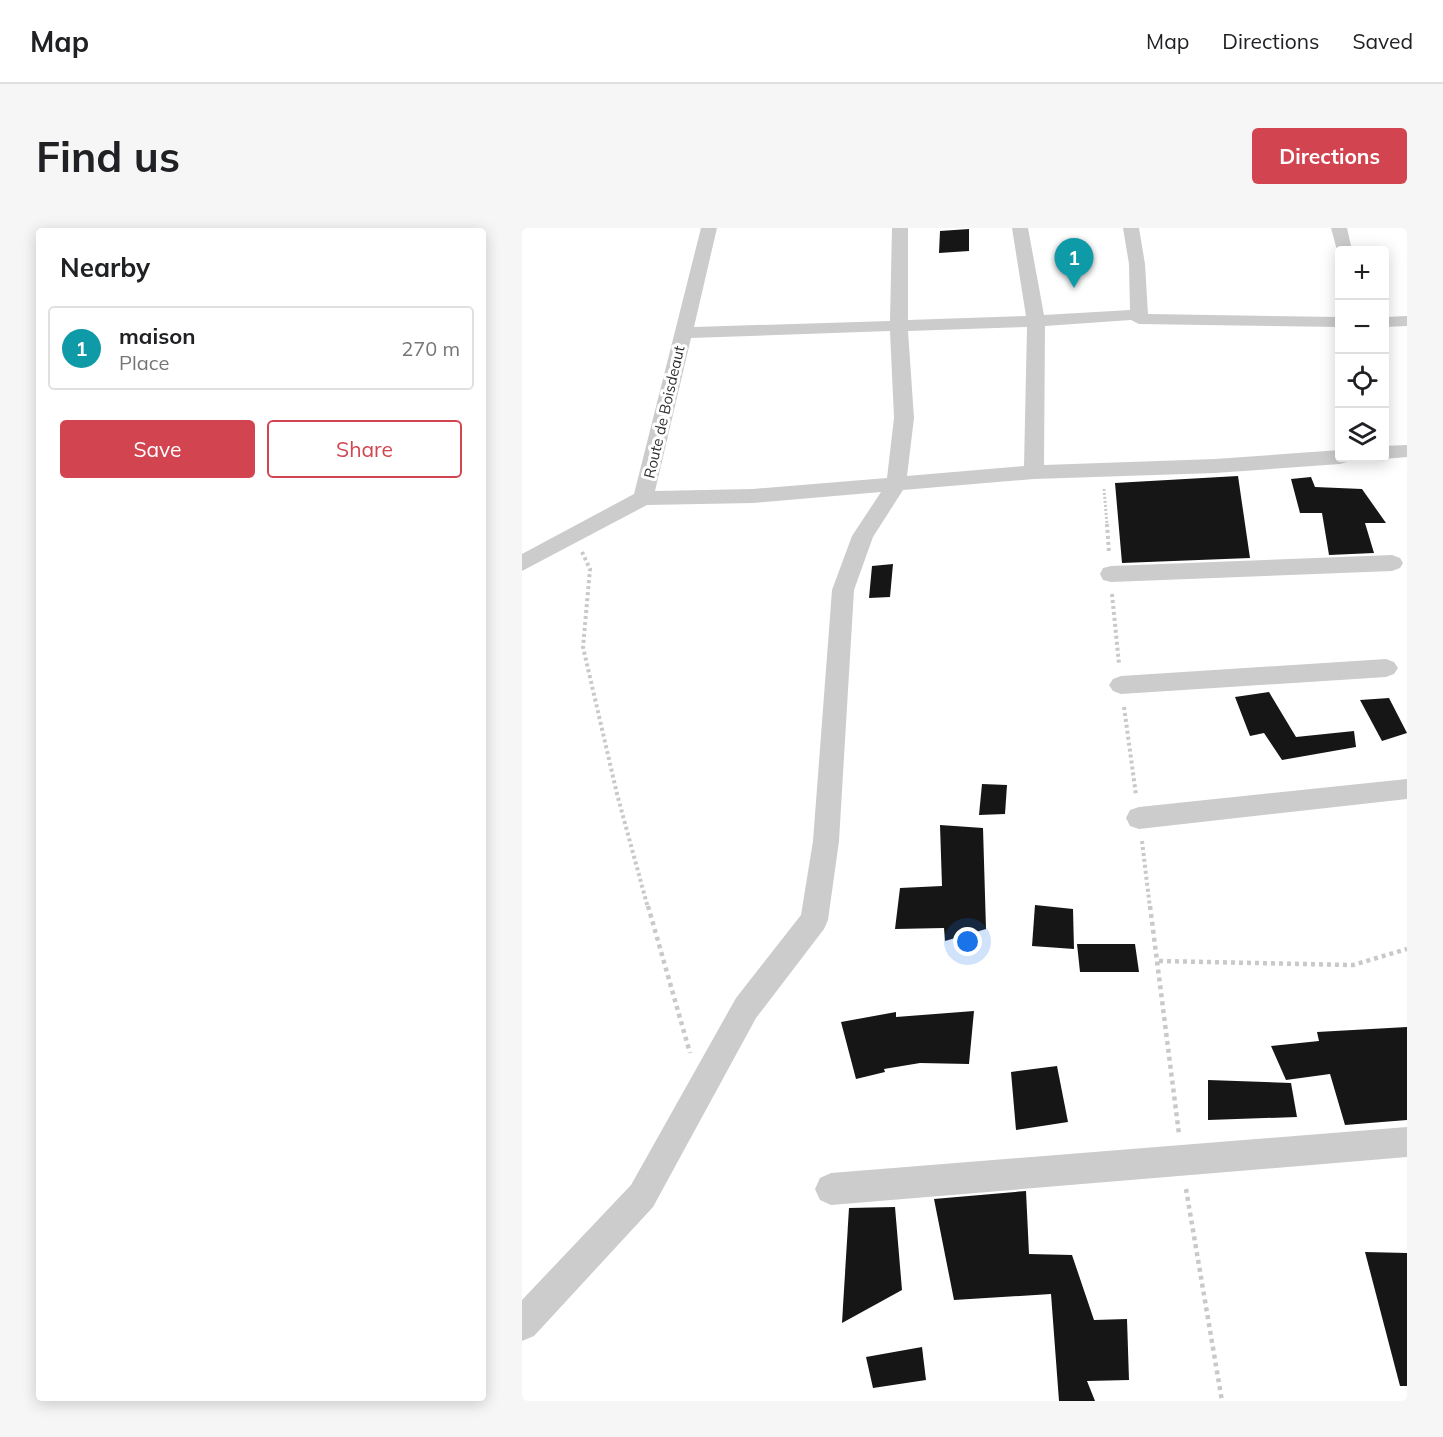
<!DOCTYPE html>
<meta charset="utf-8">
<style>
:root{--surface:#fff;--page:#f6f6f6;--text:#202124;--muted:#757577;--line:#e0e0e0;--accent:#d24450}
body{margin:0;font-family:Mulish,sans-serif;background:var(--page);color:var(--text)}
.controls{position:absolute;right:18px;top:18px;display:grid;overflow:hidden;border-radius:6px;box-shadow:0 3px 15px #0003}
.controls button{width:54px;height:54px;display:grid;place-items:center;padding:0;border:0;border-bottom:2px solid var(--line);background:var(--surface);color:var(--text);font:30px sans-serif}
.you{position:absolute;left:446px;top:714px;width:21px;height:21px;margin:-15px;border:4px solid #fff;border-radius:50%;background:#1a73e8;box-shadow:0 0 0 9px #1a73e833}
.badge{display:grid;place-items:center;width:39px;height:39px;border-radius:50%;background:var(--accent);color:#fff;font-size:20px;font-weight:700}
.pin{position:absolute;translate:-50% -50px;filter:drop-shadow(0 2px 3px #0008)}
.pin::after{content:'';position:absolute;top:32px;width:21px;height:18px;background:inherit;clip-path:polygon(0 0,100% 0,50% 100%)}
.list{margin:0;padding:0;list-style:none}
h2{display:flex;justify-content:space-between;align-items:center;height:78px;margin:0;padding:0 24px;font-size:26px}
h2 small{font-size:20px;font-weight:400;color:var(--muted)}
.list li{display:grid;grid-template-columns:39px 1fr auto;gap:18px;align-items:center;box-sizing:border-box;height:84px;margin:0 12px 12px;padding:0 12px;border:2px solid var(--line);border-radius:6px}
.list b{display:block;font-size:22px;white-space:nowrap}
.list p{margin:0;font-size:20px;white-space:nowrap;color:var(--muted)}
.list em{font-size:20px;font-style:normal;color:var(--muted)}
.actions{display:flex;gap:12px;padding:18px 24px}
.actions a{flex:1;padding:14px 0;border:2px solid var(--accent);border-radius:6px;text-align:center;font-size:21px;color:var(--accent)}
.actions .main{background:var(--accent);color:#fff}
.icon{flex:none;width:33px;height:33px;fill:none;stroke:currentColor;stroke-width:2;stroke-linecap:round;stroke-linejoin:round}
.map{position:relative;flex:none;width:885px;height:1173px;overflow:hidden;border-radius:6px}
header{display:flex;align-items:center;gap:36px;box-sizing:border-box;height:84px;padding:0 30px;background:var(--surface);border-bottom:2px solid var(--line)}
header strong{font-size:28px}
nav{display:flex;gap:33px;margin-inline-start:auto;font-size:21px}
.intro{display:flex;align-items:center;justify-content:space-between;box-sizing:border-box;height:144px;padding:0 36px}
h1{margin:0;font-size:42px}
.button{padding:15px 27px;border-radius:6px;background:var(--accent);color:#fff;font-size:21px;font-weight:700}
main{display:flex;gap:36px;padding:0 36px}
aside{flex:1;background:var(--surface);border-radius:6px;box-shadow:0 3px 15px #0003}
.map>svg:first-child{display:block}
.building{fill:#161616}
.lines{fill:none;stroke-linecap:round;stroke-linejoin:round}
.path-far2{stroke:#c9c9c9;stroke-width:3;stroke-dasharray:2 2;stroke-linecap:butt}
.path-far1{stroke:#c9c9c9;stroke-width:4;stroke-dasharray:3 3;stroke-linecap:butt}
.path{stroke:#c9c9c9;stroke-width:4.5;stroke-dasharray:4 4;stroke-linecap:butt}
.street{fill:#ccc;fill-rule:evenodd}
.labels{text-anchor:middle;dominant-baseline:central;stroke-width:6;stroke-linejoin:round;paint-order:stroke}
.far-street-label{font-size:15px;fill:#2f2f2f;stroke:#fff}
</style>
<header>
<strong>Map</strong>
<nav><a>Map</a><a>Directions</a><a>Saved</a></nav>
</header>
<div class="intro"><h1>Find us</h1><a class="button">Directions</a></div>
<main>
<aside>
<h2>Nearby<small></small></h2>
<ul class="list">
<li><span class="badge" style="background:#0f9aa8">1</span><div><b>maison</b><p>Place</p></div><em>270 m</em></li>
</ul>
<div class="actions"><a class="main">Save</a><a>Share</a></div>
</aside>
<div class="map">
<svg width="885" height="1173" viewBox="0 0 885 1173">
<rect width="100%" height="100%" fill="#fff"/>
<!-- building -->
<g class="building">
<polygon points="447,1 447,23 417,25 418,3"/>
<polygon points="716,248 728,330 600,335 593,255"/>
<polygon points="789,249 793,259 840,261 864,295 843,295 852,325 807,327 800,285 778,285 769,251"/>
<polygon points="371,336 368,369 347,370 350,338"/>
<polygon points="747,464 774,509 832,503 834,519 760,532 742,505 728,508 713,469"/>
<polygon points="867,470 885,505 860,513 838,472"/>
<polygon points="460,556 485,557 483,586 457,587"/>
<polygon points="418,597 461,600 464,701 423,713 422,700 373,701 378,660 420,658"/>
<polygon points="513,677 551,681 552,721 510,718"/>
<polygon points="555,716 613,716 617,744 558,744"/>
<polygon points="452,783 447,836 398,835 362,841 363,844 334,851 319,794 374,784 374,789"/>
<polygon points="885,799 885,892 823,897 808,846 764,852 749,818 797,813 795,804"/>
<polygon points="535,838 546,894 494,902 489,844"/>
<polygon points="686,852 769,855 775,889 686,892"/>
<polygon points="504,963 507,1026 550,1027 572,1092 605,1091 607,1152 565,1153 573,1173 537,1173 529,1066 432,1072 412,971"/>
<polygon points="373,979 380,1062 320,1095 327,980"/>
<polygon points="843,1024 885,1025 885,1158 878,1158"/>
<polygon points="400,1119 404,1152 351,1160 344,1129"/>
</g>
<g class="lines">
<!-- path-far2 -->
<polyline class="path-far2" points="582,261 585,297"/>
<!-- path-far1 -->
<g class="path-far1">
<polyline points="585,296 587,325"/>
<polyline points="60,324 68,341 61,419 95,566 126,680"/>
<polyline points="590,366 597,436"/>
<polyline points="602,479 614,567"/>
<polyline points="620,613 628,680"/>
</g>
<!-- path -->
<g class="path">
<polyline points="126,678 168,825"/>
<polyline points="628,678 657,906"/>
<polyline points="637,733 831,737 885,721"/>
<polyline points="664,961 700,1173"/>
</g>
<!-- street -->
<g class="street">
<path d="M179 0H195L172 99 368 93 370 0H386V92L504 88 490 0H506L522 87 608 82 607 36 601 0H617L623 36 626 86 818 89V99L617 96 609 92 523 98 522 237 693 231 818 222V230H828L825 234 818 236 693 245 512 251 381 262 351 309 332 362 317 613 306 692 302 701 234 790 131 979 12 1108 0 1113V1072L109 957 214 770 279 687 291 613 310 362 330 308 359 264 231 275 125 277 0 343V326L112 266ZM505 99 502 238 385 248 392 190 386 103ZM368 103 372 190 365 250 231 261 133 263 169 110Z"/>
<polygon points="809,0 825,0 830,22 818,22 816,26"/>
<polygon points="885,88 885,98 862,99 862,89"/>
<polygon points="885,217 885,229 862,231 855,230 862,230 862,218"/>
<polygon points="870,327 878,330 881,335 878,340 870,343 589,354 581,352 578,346 581,340 589,338"/>
<polygon points="864,431 872,434 876,440 872,446 864,449 599,466 591,463 587,457 591,451 599,448"/>
<polygon points="885,551 885,571 617,601 608,598 604,590 608,582 617,579"/>
<polygon points="885,899 885,929 309,977 298,972 293,961 298,950 309,945"/>
</g>
</g>
<g class="labels">
<!-- far-street labels -->
<g class="far-street-label">
<text transform="translate(142 184) rotate(-77)">Route de Boisdeaut</text>
</g>
</g>
</svg>
<div class="controls">
<button>+</button>
<button>−</button>
<button><svg class="icon" aria-label="locate" viewBox="0 0 24 24"><circle cx="12" cy="12" r="6"/><path d="M12 2v4M12 18v4M2 12h4M18 12h4"/></svg></button>
<button><svg class="icon" aria-label="layers" viewBox="0 0 24 24"><path d="M12 4l9 5-9 5-9-5zM3 14l9 5 9-5"/></svg></button>
</div>
<div class="you"></div>
<div class="pin badge" style="left:552px;top:60px;background:#0f9aa8">1</div>
</div>
</main>
